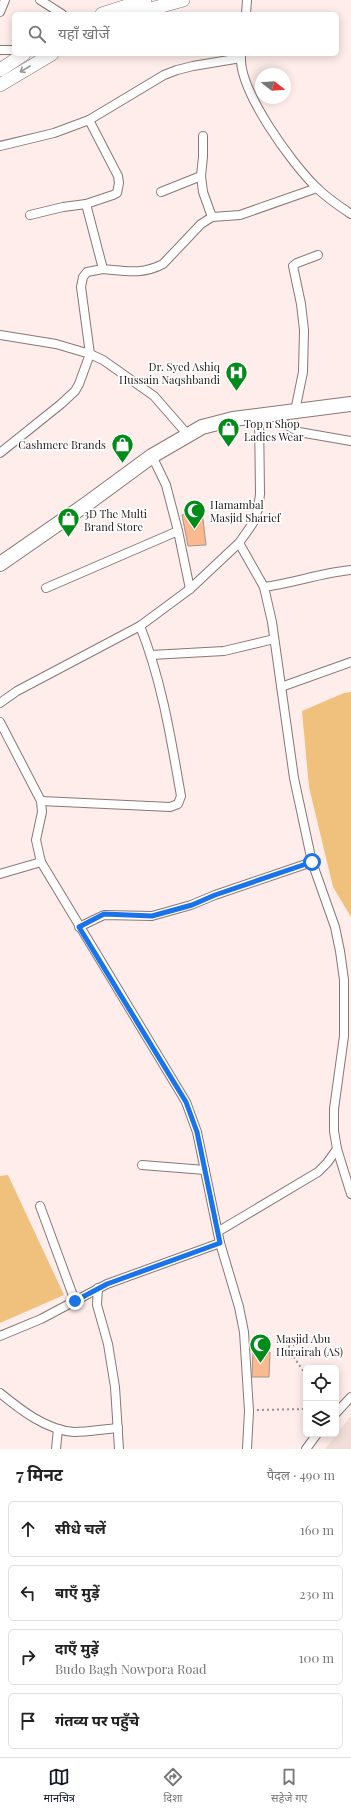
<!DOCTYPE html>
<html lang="hi">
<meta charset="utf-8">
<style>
:root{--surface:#fff;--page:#f6f6f6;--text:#222;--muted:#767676;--line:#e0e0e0;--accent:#111827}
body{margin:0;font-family:"Playfair Display","Noto Sans Devanagari",serif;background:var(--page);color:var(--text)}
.controls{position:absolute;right:12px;bottom:12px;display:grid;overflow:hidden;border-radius:6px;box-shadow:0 2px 10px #0003}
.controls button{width:36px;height:36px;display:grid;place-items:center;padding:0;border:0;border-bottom:1px solid var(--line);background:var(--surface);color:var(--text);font:20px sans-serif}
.compass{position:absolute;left:255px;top:68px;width:36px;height:36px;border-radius:50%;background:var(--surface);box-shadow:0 2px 10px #0003;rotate:107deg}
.stop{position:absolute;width:12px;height:12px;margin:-9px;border:3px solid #1a73e8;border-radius:50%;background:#fff}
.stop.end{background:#1a73e8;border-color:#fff;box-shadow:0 1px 4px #0008}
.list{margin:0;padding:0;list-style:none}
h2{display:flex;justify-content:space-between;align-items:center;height:52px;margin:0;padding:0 16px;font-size:17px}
h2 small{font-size:13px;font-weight:400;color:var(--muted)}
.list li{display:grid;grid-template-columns:26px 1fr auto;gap:12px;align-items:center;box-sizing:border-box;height:56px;margin:0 8px 8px;padding:0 8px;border:1px solid var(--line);border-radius:6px}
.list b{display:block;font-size:15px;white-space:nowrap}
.list p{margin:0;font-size:13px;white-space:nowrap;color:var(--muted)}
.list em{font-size:13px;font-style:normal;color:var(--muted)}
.icon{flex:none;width:22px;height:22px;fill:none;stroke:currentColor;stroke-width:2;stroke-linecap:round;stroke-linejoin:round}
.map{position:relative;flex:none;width:351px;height:1449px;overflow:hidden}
.search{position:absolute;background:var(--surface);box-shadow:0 2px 10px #0003;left:12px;right:12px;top:12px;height:44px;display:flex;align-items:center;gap:10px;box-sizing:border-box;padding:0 14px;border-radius:6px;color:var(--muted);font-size:15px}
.sheet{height:308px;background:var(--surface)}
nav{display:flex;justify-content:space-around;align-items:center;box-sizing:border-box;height:56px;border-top:1px solid var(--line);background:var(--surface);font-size:11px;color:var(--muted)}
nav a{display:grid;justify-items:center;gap:2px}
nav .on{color:var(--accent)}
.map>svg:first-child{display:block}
.built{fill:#f3ddd8}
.green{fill:#f0c17d}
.building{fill:#fbb990;stroke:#a5968c}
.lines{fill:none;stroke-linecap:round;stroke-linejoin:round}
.minor-casing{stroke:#897774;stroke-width:10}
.primary-casing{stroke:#897774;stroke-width:14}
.trunk-casing{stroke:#897774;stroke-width:16}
.path{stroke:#9c8f8d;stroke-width:2;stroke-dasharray:2 3;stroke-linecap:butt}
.minor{stroke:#fff;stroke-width:8}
.primary{stroke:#fff;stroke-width:13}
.trunk{stroke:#fff;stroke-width:14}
.oneway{stroke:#9b9898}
.route{stroke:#1a73e8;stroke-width:5}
.labels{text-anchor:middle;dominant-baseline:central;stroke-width:3.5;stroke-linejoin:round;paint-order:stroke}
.poi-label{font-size:11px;fill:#211a19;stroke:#fff;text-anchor:start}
</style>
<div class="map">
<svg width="351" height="1449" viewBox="0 0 351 1449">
<rect width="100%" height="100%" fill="#feedea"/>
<!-- built -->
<polygon class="built" points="351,1415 351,1449 325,1449"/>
<!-- green -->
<g class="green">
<polygon points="351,692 351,917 333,887 309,787 302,711 344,693"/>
<polygon points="8,1175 64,1295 0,1323 0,1176"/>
</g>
<!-- building -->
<g class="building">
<polygon points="202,511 206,545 188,546 182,515"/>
<polygon points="253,1351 270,1352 269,1377 252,1377"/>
</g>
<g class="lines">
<defs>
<g id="minor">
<polyline points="40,0 62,14"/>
<polyline points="0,12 5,0"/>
<polyline points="246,14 247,0"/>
<polyline points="0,50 14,50"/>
<path d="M241 54C237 89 292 164 317 188 327 198 339 206 351 214"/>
<polyline points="203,136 203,157 201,176 203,192 212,217"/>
<polyline points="0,146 54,133 89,120 164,75 177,70 193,66 241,58"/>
<polyline points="161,192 201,176"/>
<polyline points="30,215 63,207 86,204"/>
<path d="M103 269C126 271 142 275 163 264L201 224 212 217 240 215 317 188"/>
<polyline points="0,335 56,344 90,354 103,360 154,396 188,435"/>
<polyline points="295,411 303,372 304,330 301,304 293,266 297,263 318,255"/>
<polyline points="276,413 285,424 299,432 351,441"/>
<polyline points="0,453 61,404 75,391 79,384 90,354 81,287 83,277 87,272 103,269 86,204 113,195 117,193 119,183 118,176 89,120"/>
<polyline points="152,456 166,485 178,531 190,589"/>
<polyline points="239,543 264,587 272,622 294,778 312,862 335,927 340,951 344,980 344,1036 334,1109 334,1131 337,1149 351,1194"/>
<path d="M264 587C293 583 321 573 351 570"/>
<polyline points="46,588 178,531"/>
<polyline points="151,655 224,651 274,639"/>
<polyline points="281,687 351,662"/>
<polyline points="0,703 17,691 140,626 190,589 239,543 253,523 258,509 260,494 259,415"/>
<polyline points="0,722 41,801 42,812 36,840 41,862 177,1087 186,1102 197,1132 220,1243 239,1307 244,1332 249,1411 247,1449"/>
<path d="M41 801 170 807 178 804 181 796C171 739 162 681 140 626"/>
<polyline points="0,874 41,862"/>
<polyline points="79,927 104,915 152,916 191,905 215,895 312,862"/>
<polyline points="142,1165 205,1170"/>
<polyline points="40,1206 75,1301"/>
<polyline points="219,1231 318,1172 327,1163 337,1149"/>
<polyline points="98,1288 97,1305 108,1344 115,1387 119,1449"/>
<polyline points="0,1336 41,1319 107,1284 220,1243"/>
<path d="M0 1393C21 1410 46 1430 74 1432 88 1432 104 1429 118 1428"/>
<polyline points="336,1413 351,1397"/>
<polyline points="56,1449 58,1429"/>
<polyline points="306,1449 317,1434"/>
</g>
<g id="primary">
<polyline points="102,14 145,0"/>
<polyline points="133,14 183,0"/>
<polyline points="0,70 24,54"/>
<polyline points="0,85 52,54"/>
</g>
<polyline id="trunk" points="0,564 88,503 152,456 202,427 233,419 351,404"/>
</defs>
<!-- minor casing -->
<use href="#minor" class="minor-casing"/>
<!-- primary casing -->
<use href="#primary" class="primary-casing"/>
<!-- trunk casing -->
<use href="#trunk" class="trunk-casing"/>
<!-- path -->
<g class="path">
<polyline points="306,1375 287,1347 325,1338"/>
<polyline points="257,1410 306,1409"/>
</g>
<!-- minor -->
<use href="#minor" class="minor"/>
<!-- primary -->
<use href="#primary" class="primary"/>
<!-- trunk -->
<use href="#trunk" class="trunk"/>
</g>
<!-- one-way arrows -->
<defs><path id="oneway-shaft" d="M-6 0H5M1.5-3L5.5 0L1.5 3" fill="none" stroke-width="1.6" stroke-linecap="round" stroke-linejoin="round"/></defs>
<use class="oneway" href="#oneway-shaft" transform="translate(25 69) rotate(150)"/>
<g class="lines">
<!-- route -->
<polyline class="route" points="75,1301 107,1284 220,1243 197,1132 186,1102 79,927 104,914 152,916 192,905 215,895 312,862"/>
</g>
<!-- icons -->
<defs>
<symbol id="hospital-pin" viewBox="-11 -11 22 30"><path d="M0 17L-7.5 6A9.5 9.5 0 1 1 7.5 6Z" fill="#018b18" stroke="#fff"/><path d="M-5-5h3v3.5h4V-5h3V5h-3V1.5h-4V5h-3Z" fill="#fff"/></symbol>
<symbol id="shop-pin" viewBox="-11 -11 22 30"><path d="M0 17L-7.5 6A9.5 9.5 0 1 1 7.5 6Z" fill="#018b18" stroke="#fff"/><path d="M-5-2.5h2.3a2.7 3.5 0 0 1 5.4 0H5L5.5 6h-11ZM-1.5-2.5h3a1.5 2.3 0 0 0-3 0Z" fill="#fff"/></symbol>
<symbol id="mosque-pin" viewBox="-11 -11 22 30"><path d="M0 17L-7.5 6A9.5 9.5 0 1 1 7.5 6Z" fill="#018b18" stroke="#fff"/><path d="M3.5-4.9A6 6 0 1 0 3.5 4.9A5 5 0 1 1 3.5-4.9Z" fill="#fff"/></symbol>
</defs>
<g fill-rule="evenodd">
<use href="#hospital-pin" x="224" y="360" width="25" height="34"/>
<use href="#shop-pin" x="216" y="416" width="25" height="34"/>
<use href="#shop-pin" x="110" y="432" width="25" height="34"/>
<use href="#mosque-pin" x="182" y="498" width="25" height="34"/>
<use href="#shop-pin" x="56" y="506" width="25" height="34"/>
<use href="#mosque-pin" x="248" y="1332" width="25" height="34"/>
</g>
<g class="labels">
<!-- poi labels -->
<g class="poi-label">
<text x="220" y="366" text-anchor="end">Dr. Syed Ashiq<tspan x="220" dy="13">Hussain Naqshbandi</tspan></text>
<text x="244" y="423">Top n Shop<tspan x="244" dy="13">Ladies Wear</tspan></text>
<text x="106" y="444" text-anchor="end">Cashmere Brands</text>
<text x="210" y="504">Hamambal<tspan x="210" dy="13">Masjid Sharief</tspan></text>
<text x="84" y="513">3D The Multi<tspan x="84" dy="13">Brand Store</tspan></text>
<text x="276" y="1338">Masjid Abu<tspan x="276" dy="13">Hurairah (AS)</tspan></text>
</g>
</g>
</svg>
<div class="controls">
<button><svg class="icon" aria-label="locate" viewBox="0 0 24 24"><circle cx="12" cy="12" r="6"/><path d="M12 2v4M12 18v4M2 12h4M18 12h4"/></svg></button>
<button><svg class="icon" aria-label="layers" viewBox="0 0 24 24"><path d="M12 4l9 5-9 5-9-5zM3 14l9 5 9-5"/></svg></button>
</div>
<svg class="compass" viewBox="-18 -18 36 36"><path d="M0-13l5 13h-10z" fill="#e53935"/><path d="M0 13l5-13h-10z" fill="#767676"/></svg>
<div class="stop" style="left:312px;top:862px"></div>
<div class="stop end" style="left:75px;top:1301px"></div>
<div class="search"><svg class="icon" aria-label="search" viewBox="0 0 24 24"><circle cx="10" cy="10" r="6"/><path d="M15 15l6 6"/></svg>यहाँ खोजें</div>
</div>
<section class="sheet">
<h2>7 मिनट<small>पैदल · 490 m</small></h2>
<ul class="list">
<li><svg class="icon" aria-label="ahead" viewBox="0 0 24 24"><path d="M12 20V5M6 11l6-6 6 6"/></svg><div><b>सीधे चलें</b></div><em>160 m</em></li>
<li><svg class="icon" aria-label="left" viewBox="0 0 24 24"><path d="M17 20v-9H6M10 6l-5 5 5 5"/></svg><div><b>बाएँ मुड़ें</b></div><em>230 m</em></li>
<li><svg class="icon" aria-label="right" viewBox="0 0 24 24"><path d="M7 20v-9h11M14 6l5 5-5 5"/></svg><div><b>दाएँ मुड़ें</b><p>Budo Bagh Nowpora Road</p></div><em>100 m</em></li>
<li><svg class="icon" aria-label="arrive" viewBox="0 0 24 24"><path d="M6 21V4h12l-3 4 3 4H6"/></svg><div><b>गंतव्य पर पहुँचे</b></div></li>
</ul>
</section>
<nav>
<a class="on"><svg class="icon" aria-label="map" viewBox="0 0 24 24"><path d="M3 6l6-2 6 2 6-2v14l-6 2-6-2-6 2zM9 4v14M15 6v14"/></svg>मानचित्र</a>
<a><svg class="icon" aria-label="directions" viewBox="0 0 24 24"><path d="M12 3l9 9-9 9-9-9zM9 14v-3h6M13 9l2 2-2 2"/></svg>दिशा</a>
<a><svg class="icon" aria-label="saved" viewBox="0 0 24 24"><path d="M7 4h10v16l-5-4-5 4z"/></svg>सहेजे गए</a>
</nav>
